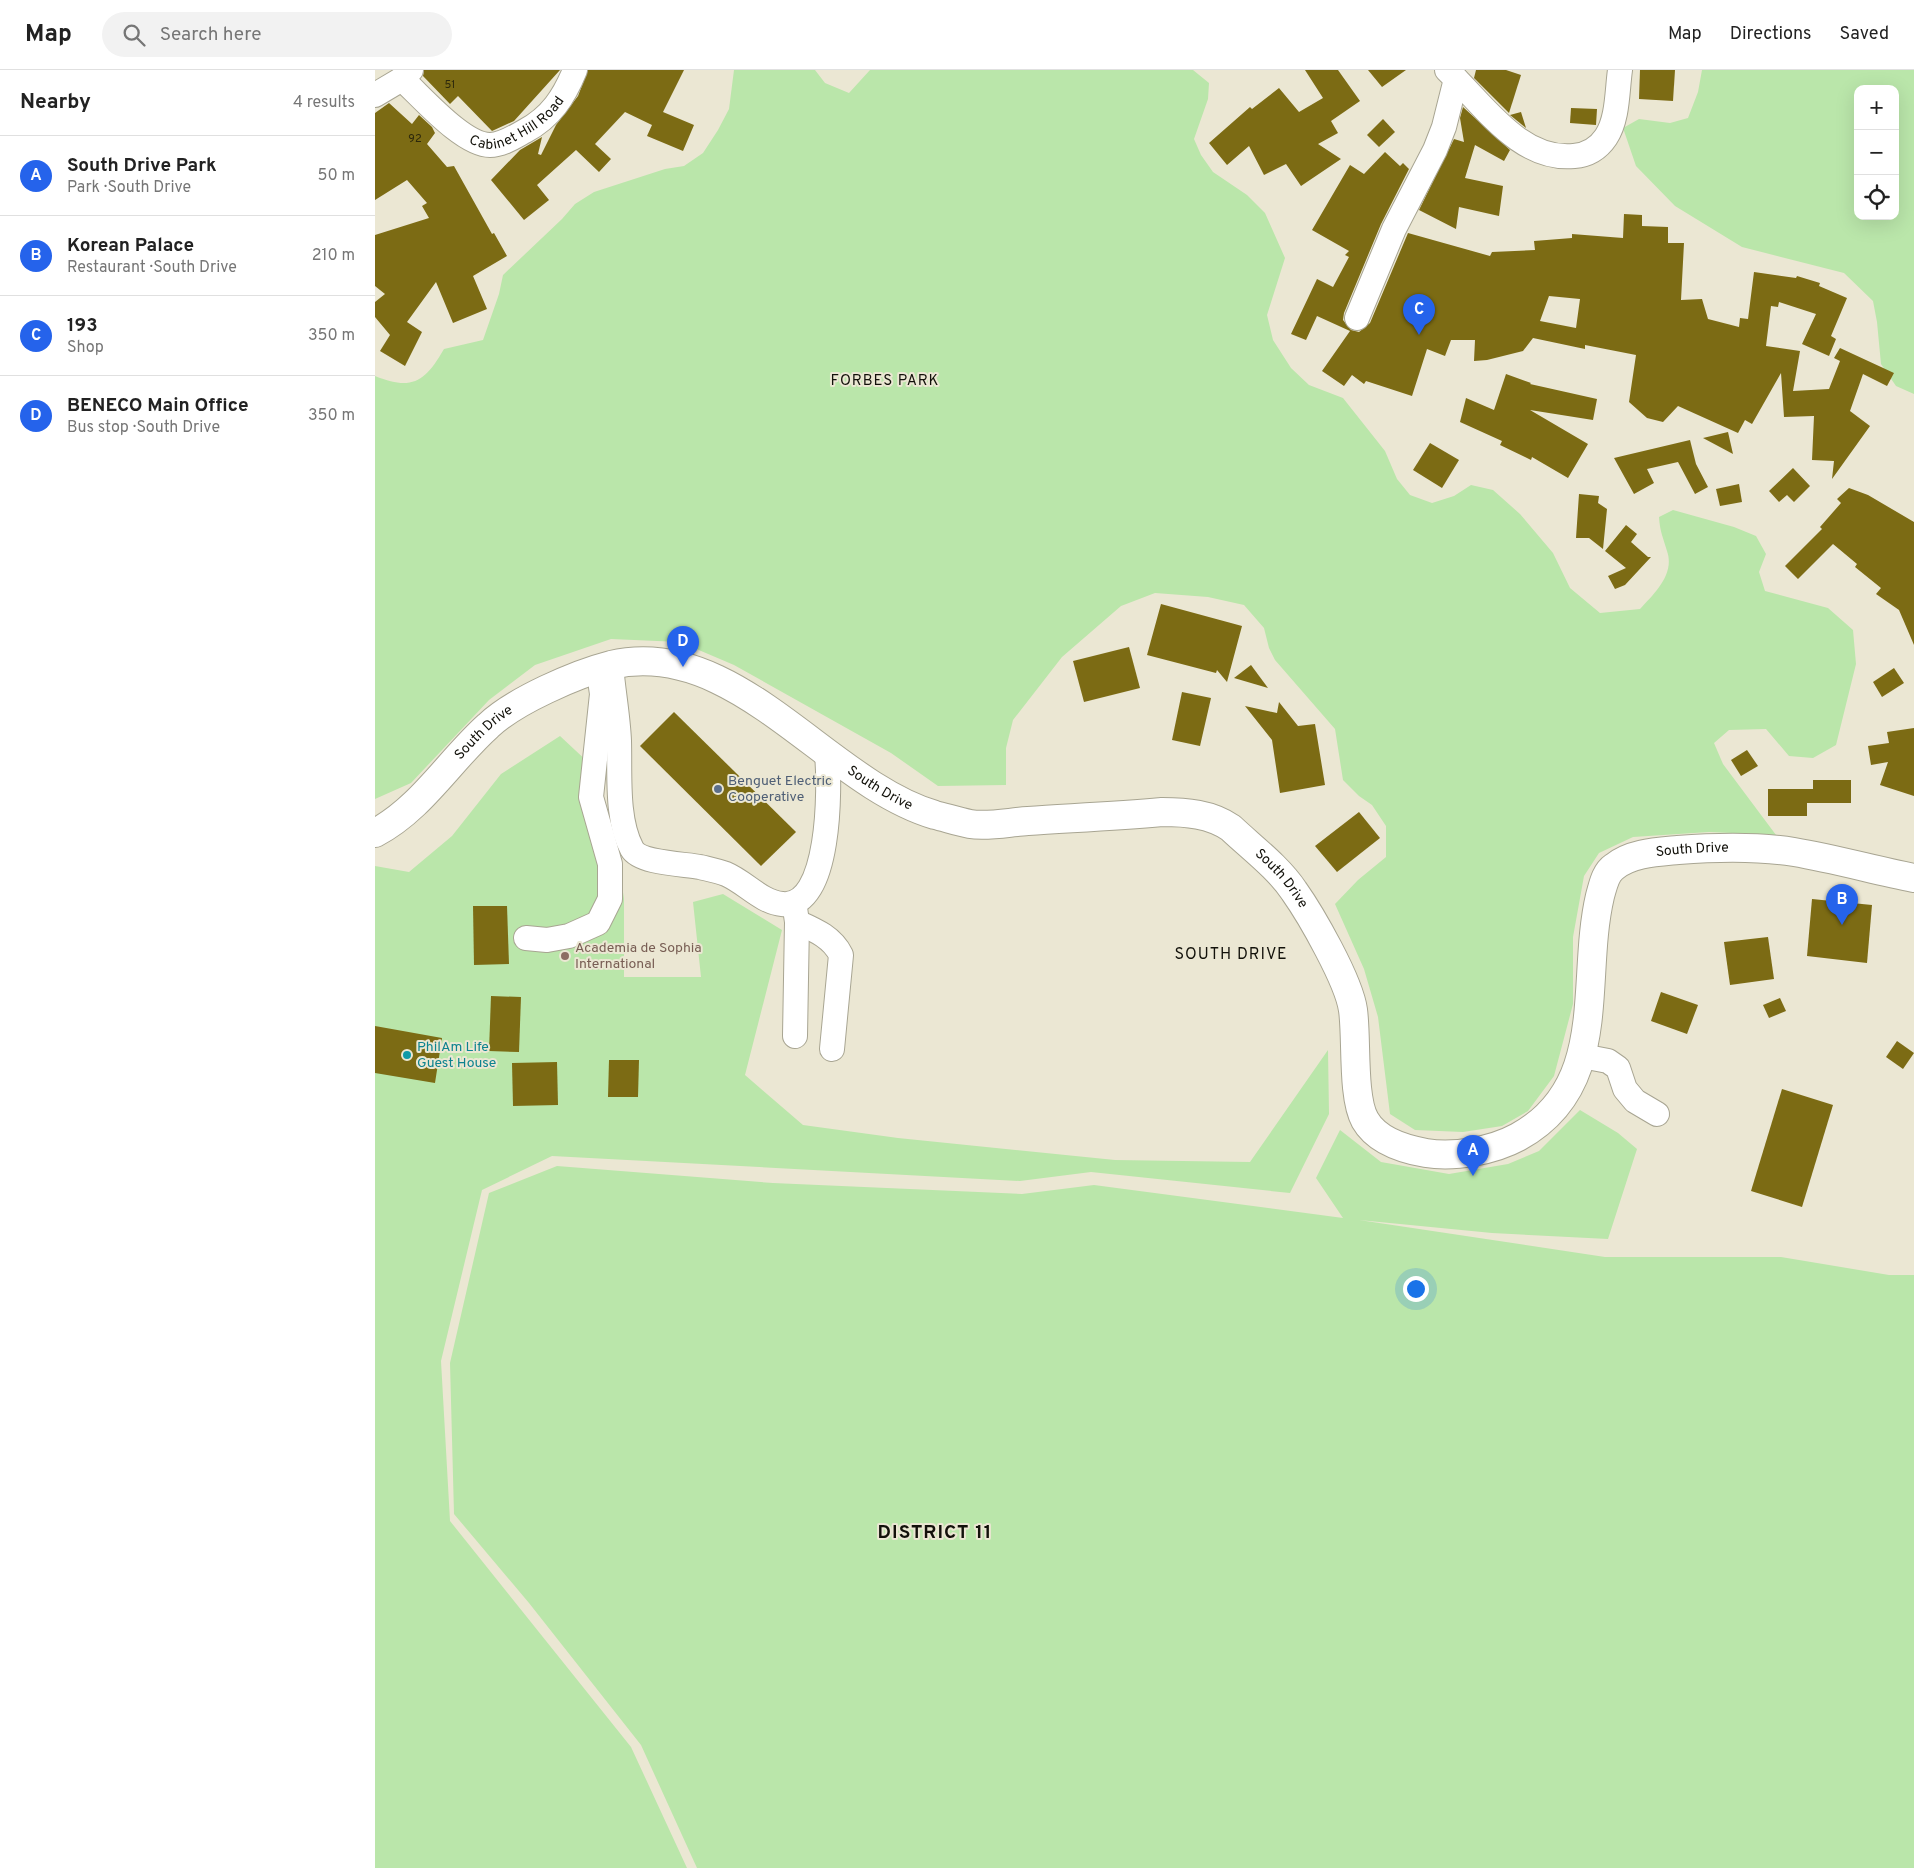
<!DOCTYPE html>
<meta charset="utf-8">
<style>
:root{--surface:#fff;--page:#f2f2f2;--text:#222;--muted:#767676;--line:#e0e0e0;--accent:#2563eb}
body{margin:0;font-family:Overpass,sans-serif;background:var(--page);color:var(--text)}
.controls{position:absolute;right:15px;top:15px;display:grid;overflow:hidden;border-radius:10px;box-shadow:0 5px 20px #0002}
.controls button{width:45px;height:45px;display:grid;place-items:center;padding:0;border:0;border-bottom:1px solid var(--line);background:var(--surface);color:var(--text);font:25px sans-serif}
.you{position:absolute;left:1040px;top:1218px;width:18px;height:18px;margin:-12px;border:4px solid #fff;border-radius:50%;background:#1a73e8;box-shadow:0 0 0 8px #1a73e833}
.badge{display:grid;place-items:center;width:32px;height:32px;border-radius:50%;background:var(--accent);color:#fff;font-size:16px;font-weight:700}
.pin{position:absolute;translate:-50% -41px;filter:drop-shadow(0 1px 2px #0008)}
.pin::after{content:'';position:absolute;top:26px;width:18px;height:15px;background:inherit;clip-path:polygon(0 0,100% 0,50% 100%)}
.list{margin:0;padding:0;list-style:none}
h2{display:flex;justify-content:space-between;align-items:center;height:65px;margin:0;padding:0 20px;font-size:21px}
h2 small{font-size:16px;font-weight:400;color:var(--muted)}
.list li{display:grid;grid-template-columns:32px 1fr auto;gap:15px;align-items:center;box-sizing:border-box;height:80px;padding:0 20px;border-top:1px solid var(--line)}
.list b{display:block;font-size:19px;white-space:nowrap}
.list p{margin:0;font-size:16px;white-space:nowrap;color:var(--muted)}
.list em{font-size:16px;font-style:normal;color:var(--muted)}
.icon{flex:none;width:28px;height:28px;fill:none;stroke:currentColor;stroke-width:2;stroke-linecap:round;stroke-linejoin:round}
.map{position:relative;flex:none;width:1539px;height:1798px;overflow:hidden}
header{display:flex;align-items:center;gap:30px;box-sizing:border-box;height:70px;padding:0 25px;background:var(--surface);border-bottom:1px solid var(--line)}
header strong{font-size:24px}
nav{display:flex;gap:28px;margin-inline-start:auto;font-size:18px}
.search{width:350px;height:45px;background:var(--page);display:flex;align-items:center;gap:12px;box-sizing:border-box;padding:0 18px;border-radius:28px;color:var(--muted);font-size:19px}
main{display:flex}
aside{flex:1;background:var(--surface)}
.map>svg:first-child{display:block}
.green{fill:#bae6aa;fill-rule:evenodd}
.building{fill:#7c6b14;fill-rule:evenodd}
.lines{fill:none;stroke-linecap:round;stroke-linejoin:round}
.minor-casing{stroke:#a8a592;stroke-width:26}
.major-casing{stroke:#a8a592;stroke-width:30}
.minor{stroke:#fff;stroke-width:24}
.major{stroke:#fff;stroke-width:28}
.service-dot{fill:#5c6f8a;stroke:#ebe7d3;stroke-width:2}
.education-dot{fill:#8d6e63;stroke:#ebe7d3;stroke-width:2}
.culture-dot{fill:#0f9aa8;stroke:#ebe7d3;stroke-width:2}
.labels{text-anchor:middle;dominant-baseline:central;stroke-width:4;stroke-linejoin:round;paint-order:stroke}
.number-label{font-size:11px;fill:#2c280c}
.street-label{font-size:14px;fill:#12110a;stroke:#ebe7d3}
.service-label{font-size:14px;fill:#4e5e75;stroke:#ebe7d3;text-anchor:start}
.education-label{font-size:14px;fill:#785e54;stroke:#ebe7d3;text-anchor:start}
.culture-label{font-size:14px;fill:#0d838f;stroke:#ebe7d3;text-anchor:start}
.neighbourhood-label{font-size:15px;letter-spacing:1px;fill:#12110a;stroke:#ebe7d3}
.quarter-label{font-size:16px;letter-spacing:1px;fill:#12110a;stroke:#ebe7d3}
.district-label{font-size:19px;font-weight:bold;letter-spacing:1px;fill:#12110a;stroke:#ebe7d3}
</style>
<header>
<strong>Map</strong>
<div class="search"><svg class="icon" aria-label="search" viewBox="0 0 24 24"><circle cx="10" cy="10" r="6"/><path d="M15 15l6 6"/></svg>Search here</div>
<nav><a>Map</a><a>Directions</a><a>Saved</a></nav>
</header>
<main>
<aside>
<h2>Nearby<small>4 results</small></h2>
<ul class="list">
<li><span class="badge">A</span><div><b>South Drive Park</b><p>Park · South Drive</p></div><em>50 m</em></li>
<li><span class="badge">B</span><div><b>Korean Palace</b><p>Restaurant · South Drive</p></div><em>210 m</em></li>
<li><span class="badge">C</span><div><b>193</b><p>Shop</p></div><em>350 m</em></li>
<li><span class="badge">D</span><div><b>BENECO Main Office</b><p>Bus stop · South Drive</p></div><em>350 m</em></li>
</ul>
</aside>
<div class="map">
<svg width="1539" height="1798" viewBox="0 0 1539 1798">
<rect width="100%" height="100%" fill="#ebe7d3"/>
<!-- green -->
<g class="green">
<path d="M359 0H440L450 13 474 23 495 0H818L834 13 833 29 819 69 826 85 838 102 872 125 890 143 910 188 892 245 898 270 916 298 934 315 968 328 1010 381 1022 409 1035 425 1057 433 1079 426 1096 415 1118 420 1145 444 1178 483 1195 518 1225 543 1265 539C1280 523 1300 504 1292 481 1288 467 1285 462 1284 447L1298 440 1359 457 1381 466 1391 484 1384 502 1390 521 1453 538 1478 560 1481 594 1461 675 1438 688 1414 686 1391 659 1354 660 1339 673 1348 694 1401 765 1334 762 1258 767 1224 783 1209 806 1198 867V934L1179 1006 1153 1041 1127 1056 1088 1062 1040 1060 1015 1044 1003 947 989 899 960 834 983 810 1011 787V756L997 735 984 726 968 710 960 659 900 590 894 578 889 558 869 535 833 527 780 523 746 536 687 587 638 650 631 678V715L563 716 516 683 359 595 305 572 236 569 160 595 114 630 36 713 0 729V306C37 321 50 312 69 279L108 270 124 224 128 205 187 149 200 134 219 122 290 99 309 96 328 83 343 60 354 39Z"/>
<path d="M1327 0H1539V324L1521 316 1506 294 1502 252 1498 231 1469 203 1367 177 1300 136 1261 96 1248 58 1264 49 1295 53 1313 48 1323 22ZM1483 19H1520V146H1483Z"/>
<polygon points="185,666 215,694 244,795 249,829 249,907 326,907 318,832 348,824 407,860 370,1005 428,1055 523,1068 740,1090 875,1092 953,980 954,1044 915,1123 716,1102 645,1111 177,1086 107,1120 66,1291 75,1451 256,1677 312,1798 0,1798 0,796 34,802 77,766 126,704"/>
<polygon points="1205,1040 1243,1063 1262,1079 1233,1169 1117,1163 984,1150 1230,1187 1406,1187 1514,1205 1539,1205 1539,1798 322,1798 266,1675 154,1533 79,1444 75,1293 114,1123 182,1096 398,1113 647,1124 719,1115 968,1148 941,1108 965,1060 1006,1092 1074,1104 1133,1094 1164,1081"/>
</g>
<!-- building -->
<g class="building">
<polygon points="49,0 185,0 139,51 117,61 83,26 75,34 48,6"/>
<polygon points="213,0 309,0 288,42 319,55 308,81 272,66 277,55 250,42 220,74 236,89 224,102 201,80 162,115 174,130 149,150 116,110 145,80 167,67 163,84 166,85 181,55 203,26"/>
<polygon points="930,0 963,0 985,31 956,51 963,63 943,74 966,89 926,116 911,94 889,105 874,76 852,95 834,73 875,37 877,39 904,18 924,42 948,28"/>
<polygon points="993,0 1031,0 1007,17"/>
<polygon points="1101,0 1131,0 1146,5 1134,43 1099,8"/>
<polygon points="1265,0 1300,0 1298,31 1264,29"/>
<polygon points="14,33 37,54 44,45 57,57 60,63 52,74 72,97 79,96 117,164 119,163 132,186 98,206 112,239 78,253 61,212 32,252 47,262 30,296 5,281 15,265 0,247 0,232 10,224 0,216 0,165 54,148 47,136 52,133 32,110 0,130 0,43"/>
<polygon points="1088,37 1135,80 1129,91 1100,75 1090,108 1128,116 1124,146 1084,137 1081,159 1044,140 1079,69 1089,72 1085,48"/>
<polygon points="1196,38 1222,39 1221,55 1195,53"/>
<polygon points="1146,42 1151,58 1135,45"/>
<polygon points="1008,49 1020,62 1004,77 992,65"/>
<path d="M1010 82 1025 96 1028 93 1034 99 1006 154 969 243 968 250 976 260 984 262 995 253 1033 163 1115 186 1117 182 1160 180 1159 171 1197 168V164L1248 168 1249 144 1267 145V156L1293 157V173H1309L1306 230 1327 229 1333 249 1364 257 1365 248 1373 249 1379 202 1421 208 1422 206 1445 213 1444 216 1472 228 1456 266 1461 269 1454 286 1427 274 1441 244 1404 232 1403 237 1396 236 1391 276 1425 281 1418 321 1454 319 1465 291 1459 288 1465 278 1519 303 1512 316 1488 304 1475 341 1495 356 1457 409 1459 391 1437 390 1439 346 1409 347 1406 303 1377 354 1370 350 1363 363 1303 336 1288 352 1272 348 1254 332 1261 285 1210 275V279L1158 268 1148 281 1112 290 1099 291 1100 270H1076L1070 286 1052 279 1037 326 991 311 989 314 977 305 969 316 947 301 975 261 942 246 931 270 916 264 942 209 958 217 974 187 970 185 974 181 937 160 975 95 989 104ZM1174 226 1205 229 1201 258 1165 251Z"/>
<polygon points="1131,304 1156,313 1155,314 1222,329 1218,350 1155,340 1213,374 1193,408 1157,387 1156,390 1125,375 1127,371 1085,352 1091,328 1119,340"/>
<polygon points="1353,362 1358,384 1328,368"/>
<polygon points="1315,370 1321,394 1333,417 1320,424 1303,392 1272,399 1279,413 1259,424 1239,388"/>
<polygon points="1055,373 1084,390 1067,418 1038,400"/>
<polygon points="1418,398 1435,416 1419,432 1412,425 1404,432 1394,421"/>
<polygon points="1364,414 1367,432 1345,436 1341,419"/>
<polygon points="1474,418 1493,425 1539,452 1539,575 1524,540 1501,524 1506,518 1480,497 1482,494 1458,474 1423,509 1410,496 1447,459 1445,457 1466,433 1462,429"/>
<polygon points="1204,424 1224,426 1223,433 1232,439 1228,479 1214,468 1201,468"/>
<polygon points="1251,455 1262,464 1256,472 1273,487 1276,487 1250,515 1240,519 1233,506 1251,498 1230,481"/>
<polygon points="786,534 867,556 852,612 842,600 841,603 772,585"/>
<polygon points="754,577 765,618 709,632 698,591"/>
<polygon points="876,595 893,618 859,608"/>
<polygon points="1519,598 1529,613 1507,627 1498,612"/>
<polygon points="807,622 836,628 825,676 797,670"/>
<polygon points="904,632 923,656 940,654 950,715 905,723 897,670 870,636 902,643"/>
<polygon points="299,642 421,762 386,796 265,676"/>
<polygon points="1539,658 1539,726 1505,715 1513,692 1496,695 1493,676 1514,673 1512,662"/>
<polygon points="1372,680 1383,696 1366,706 1356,690"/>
<polygon points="1438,710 1476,710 1476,733 1432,733 1432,746 1393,746 1393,719 1438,719"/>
<polygon points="984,742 1005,768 962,802 940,776"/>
<polygon points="1437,829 1497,835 1492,893 1432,886"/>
<polygon points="98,836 132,836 134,894 99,895"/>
<polygon points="1393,867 1399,909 1355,915 1349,872"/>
<polygon points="1286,922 1323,935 1312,964 1276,951"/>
<polygon points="116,926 146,927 144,982 114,981"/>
<polygon points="1405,928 1411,941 1394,948 1388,935"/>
<polygon points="0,956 67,968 60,1013 0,1003"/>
<polygon points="1522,971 1539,983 1528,999 1511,987"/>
<polygon points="234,990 264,990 263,1027 233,1027"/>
<polygon points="182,992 183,1035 138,1036 137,993"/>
<polygon points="1407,1019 1458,1035 1427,1137 1376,1121"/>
</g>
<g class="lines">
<defs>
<g id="minor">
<path id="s1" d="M27 9C47 27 88 75 115 75 127 75 139 67 150 61 176 47 189 27 200 0"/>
<path d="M1081 9C1113 41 1148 91 1199 86 1212 85 1223 79 1231 67 1243 49 1242 21 1245 0"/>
<polyline points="0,25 27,9 36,0"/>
<polyline points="982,248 1019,159 1060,80 1069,57 1081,9 1072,0"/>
<path d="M236 595C238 621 243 646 244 671 245 703 241 750 257 779 265 793 309 794 325 797 333 799 343 801 351 804 370 812 386 832 407 834 456 840 455 715 452 685"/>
<path d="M422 852C440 860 457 867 466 885L457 979"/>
<polyline points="151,868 172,870 194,866 223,853 235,829 235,794 216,727 227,624 226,617"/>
<polyline points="420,966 422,852 420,838"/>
<polyline points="1207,986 1233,991 1243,998 1250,1019 1260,1031 1282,1044"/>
</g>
<g id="major">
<path id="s2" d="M0 763C46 739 75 690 113 656 139 631 201 604 236 595 361 566 451 713 560 745 572 748 584 752 595 754 613 757 635 752 653 751 698 748 742 746 787 742 811 742 836 744 856 758 876 777 903 797 919 821 936 845 974 911 978 940 982 968 977 1027 990 1050 1002 1071 1028 1079 1051 1083 1080 1088 1119 1080 1143 1067 1236 1016 1205 911 1225 826 1228 816 1230 803 1239 797 1256 783 1282 782 1303 780 1341 777 1382 776 1419 782 1460 789 1499 800 1539 808"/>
</g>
</defs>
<!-- minor casing -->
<use href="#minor" class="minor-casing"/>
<!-- major casing -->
<use href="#major" class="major-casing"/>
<!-- minor -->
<use href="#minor" class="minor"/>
<!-- major -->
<use href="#major" class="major"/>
</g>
<!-- markers -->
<circle class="service-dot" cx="343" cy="719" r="5"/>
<circle class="education-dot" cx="190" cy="886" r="5"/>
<circle class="culture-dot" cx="32" cy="985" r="5"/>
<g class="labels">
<!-- number labels -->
<g class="number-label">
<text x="75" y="15">51</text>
<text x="40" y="69">92</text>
</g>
<!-- street labels -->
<g class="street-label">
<text stroke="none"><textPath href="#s1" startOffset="145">Cabinet Hill Road</textPath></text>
<text stroke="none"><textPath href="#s2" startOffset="149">South Drive</textPath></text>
<text stroke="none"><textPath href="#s2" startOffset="600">South Drive</textPath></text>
<text stroke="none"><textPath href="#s2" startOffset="1844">South Drive</textPath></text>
<text stroke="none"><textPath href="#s2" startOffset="1034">South Drive</textPath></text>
</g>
<!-- service labels -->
<g class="service-label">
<text x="353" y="711">Benguet Electric<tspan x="353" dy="16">Cooperative</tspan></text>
</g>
<!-- education labels -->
<g class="education-label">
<text x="200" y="878">Academia de Sophia<tspan x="200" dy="16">International</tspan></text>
</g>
<!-- culture labels -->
<g class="culture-label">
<text x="42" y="977">PhilAm Life<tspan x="42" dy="16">Guest House</tspan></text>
</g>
<!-- neighbourhood labels -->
<g class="neighbourhood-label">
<text x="510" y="311">FORBES PARK</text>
</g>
<!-- quarter labels -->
<g class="quarter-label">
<text x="856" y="885">SOUTH DRIVE</text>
</g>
<!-- district labels -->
<g class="district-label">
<text x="560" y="1463">DISTRICT 11</text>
</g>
</g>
</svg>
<div class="controls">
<button>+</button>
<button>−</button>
<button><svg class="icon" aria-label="locate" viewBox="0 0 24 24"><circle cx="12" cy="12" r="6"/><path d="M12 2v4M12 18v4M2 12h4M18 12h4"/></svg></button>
</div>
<div class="you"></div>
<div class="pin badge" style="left:1098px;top:1106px">A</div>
<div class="pin badge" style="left:1467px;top:855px">B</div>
<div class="pin badge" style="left:1044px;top:265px">C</div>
<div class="pin badge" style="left:308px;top:597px">D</div>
</div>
</main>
